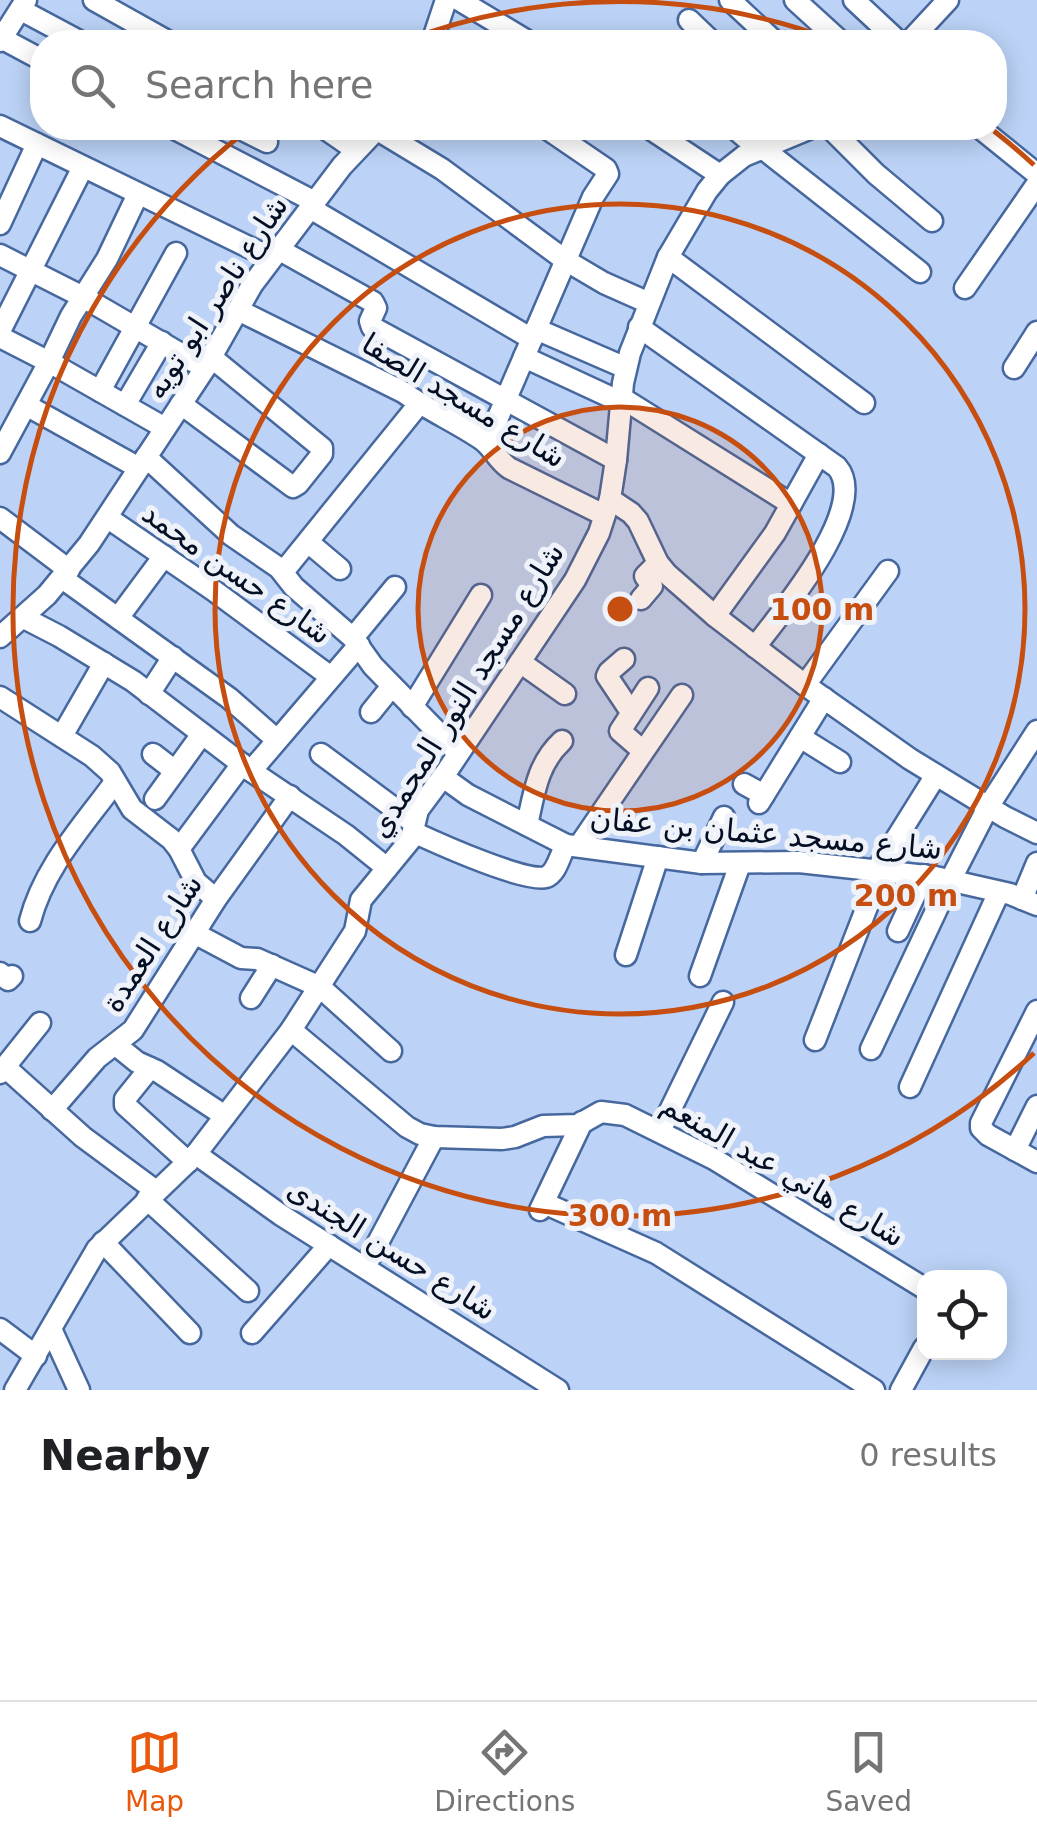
<!DOCTYPE html>
<meta charset="utf-8">
<style>
:root{--surface:#fff;--page:#f2f2f2;--text:#202124;--muted:#757577;--line:#e0e0e0;--accent:#ea580c}
body{margin:0;font-family:"DejaVu Sans",Vazirmatn,sans-serif;background:var(--page);color:var(--text)}
.controls{position:absolute;right:30px;bottom:30px;display:grid;overflow:hidden;border-radius:20px;box-shadow:0 5px 25px #0003}
.controls button{width:90px;height:90px;display:grid;place-items:center;padding:0;border:0;border-bottom:2px solid var(--line);background:var(--surface);color:var(--text);font:50px sans-serif}
.list{margin:0;padding:0;list-style:none}
h2{display:flex;justify-content:space-between;align-items:center;height:130px;margin:0;padding:0 40px;font-size:42px}
h2 small{font-size:32px;font-weight:400;color:var(--muted)}
.icon{flex:none;width:55px;height:55px;fill:none;stroke:currentColor;stroke-width:2;stroke-linecap:round;stroke-linejoin:round}
.map{position:relative;flex:none;width:1037px;height:1390px;overflow:hidden}
.search{position:absolute;background:var(--surface);box-shadow:0 5px 25px #0003;left:30px;right:30px;top:30px;height:110px;display:flex;align-items:center;gap:25px;box-sizing:border-box;padding:0 35px;border-radius:40px;color:var(--muted);font-size:38px}
.sheet{height:310px;background:var(--surface)}
nav{display:flex;justify-content:space-around;align-items:center;box-sizing:border-box;height:140px;border-top:2px solid var(--line);background:var(--surface);font-size:28px;color:var(--muted)}
nav a{display:grid;justify-items:center;gap:5px}
nav .on{color:var(--accent)}
.map>svg:first-child{display:block}
.lines{fill:none;stroke-linecap:round;stroke-linejoin:round}
.minor-casing{stroke:#46689e;stroke-width:25}
.minor{stroke:#fff;stroke-width:20}
.ring{fill:none;stroke:#c64e10;stroke-width:5}
.labels{text-anchor:middle;dominant-baseline:central;stroke-width:10;stroke-linejoin:round;paint-order:stroke}
.street-label{font-size:30px;fill:#040f24;stroke:#eff3f9}
.centre{fill:#c64e10;stroke:#eff3f9;stroke-width:5}
.ring-label{font-size:30px;text-anchor:middle;font-weight:bold;fill:#c64e10;stroke:#eff3f9;stroke-width:10;stroke-linejoin:round;paint-order:stroke}
</style>
<div class="map">
<svg width="1037" height="1390" viewBox="0 0 1037 1390">
<rect width="100%" height="100%" fill="#bcd3f7"/>
<g class="lines">
<defs>
<g id="minor">
<polyline points="94,0 169,42"/>
<polyline points="459,0 529,42"/>
<polyline points="730,0 775,42"/>
<polyline points="795,0 841,42"/>
<polyline points="854,0 899,42"/>
<polyline points="21,10 81,42"/>
<polyline points="689,20 712,42"/>
<polyline points="1,38 42,60"/>
<polyline points="0,41 26,0"/>
<polyline points="432,42 446,0"/>
<polyline points="909,42 948,0"/>
<polyline points="0,126 271,258"/>
<polyline points="173,128 315,202"/>
<polyline points="239,128 267,142"/>
<polyline points="324,128 356,150"/>
<polyline points="649,128 720,175"/>
<polyline points="734,128 758,148"/>
<polyline points="830,128 876,174 932,221"/>
<polyline points="980,128 1037,174"/>
<polyline points="376,129 442,169 565,260 604,283 649,303"/>
<polyline points="761,147 920,272"/>
<polyline points="310,208 532,339"/>
<polyline points="0,224 37,144"/>
<polyline points="278,249 373,302 376,308 370,321 372,327 616,460"/>
<polyline points="0,255 83,297 205,368"/>
<polyline points="668,257 864,403"/>
<polyline points="965,288 1037,184"/>
<path d="M238 310 403 392C428 410 456 422 481 439 493 447 497 460 509 468L604 515"/>
<path d="M639 327 837 467C871 507 780 614 755 647"/>
<polyline points="536,329 626,368"/>
<polyline points="0,331 83,167"/>
<polyline points="0,337 49,362 165,428"/>
<polyline points="524,357 621,402"/>
<polyline points="1014,368 1037,332"/>
<polyline points="100,391 176,253"/>
<polyline points="622,398 791,504"/>
<polyline points="181,404 293,487 298,484 322,454 322,448 211,357"/>
<polyline points="26,405 139,468"/>
<polyline points="125,405 162,342"/>
<polyline points="487,443 593,197 608,174 606,169 546,128"/>
<polyline points="0,453 49,362 71,316 107,259 138,194"/>
<polyline points="146,457 231,535 279,568 294,587 353,638 373,666 458,753"/>
<polyline points="610,499 631,513 638,521 658,563 667,574 715,616 805,685 910,759 1005,817 1037,833"/>
<polyline points="0,518 69,570"/>
<polyline points="108,518 213,590 331,677"/>
<polyline points="308,542 340,569"/>
<polyline points="283,572 419,404"/>
<polyline points="62,578 229,698 277,740"/>
<polyline points="641,599 652,586 645,576 658,563"/>
<polyline points="715,616 775,533 819,454"/>
<polyline points="24,618 59,636 133,681 251,771 346,835 387,868"/>
<polyline points="118,618 164,556"/>
<polyline points="0,637 47,595 89,544 205,368 252,285 342,166 378,128"/>
<polyline points="353,638 395,587"/>
<polyline points="624,659 609,672 607,676 631,712"/>
<polyline points="520,662 565,694"/>
<polyline points="805,685 888,571"/>
<polyline points="149,694 173,657"/>
<polyline points="0,697 92,756 110,772 132,809 171,839 179,849 196,882 216,899"/>
<polyline points="412,707 481,595"/>
<polyline points="371,712 392,686"/>
<polyline points="62,736 104,663"/>
<polyline points="800,737 840,762"/>
<polyline points="643,751 620,731 648,688"/>
<polyline points="153,754 175,771"/>
<polyline points="321,754 414,823"/>
<polyline points="251,771 359,645"/>
<polyline points="443,777 468,795 566,845 702,863 799,862 935,877 1010,894 1037,905"/>
<polyline points="744,784 764,795"/>
<polyline points="155,799 202,734"/>
<polyline points="759,803 824,698"/>
<path d="M527 825C534 794 537 764 562 741"/>
<path d="M413 832C437 843 525 883 546 877 557 873 560 854 566 845"/>
<polyline points="579,846 682,695"/>
<polyline points="179,849 242,764"/>
<polyline points="702,863 724,817"/>
<polyline points="876,871 936,775"/>
<polyline points="1022,899 1037,863"/>
<path d="M30 921C44 867 83 826 115 782"/>
<polyline points="898,931 924,875"/>
<polyline points="194,933 241,958 257,959 320,987 391,1051"/>
<polyline points="626,955 658,857"/>
<polyline points="0,973 8,980 12,976"/>
<polyline points="700,976 740,864"/>
<polyline points="251,998 272,965"/>
<polyline points="1037,1011 981,1123 981,1128 988,1135 1037,1162"/>
<polyline points="291,1030 407,1127 420,1134 434,1137 502,1139 515,1137 543,1126 578,1125 601,1112 625,1115 714,1159 924,1288"/>
<polyline points="815,1040 881,871"/>
<polyline points="116,1045 137,1062 157,1071 225,1116"/>
<polyline points="871,1049 951,879 988,807 1037,731"/>
<polyline points="5,1067 83,1137 156,1191"/>
<polyline points="150,1068 125,1099 125,1105 188,1162"/>
<polyline points="0,1073 40,1023"/>
<polyline points="910,1087 999,892"/>
<polyline points="52,1110 97,1058 133,1030 216,899 290,796"/>
<polyline points="660,1131 723,1002"/>
<polyline points="1015,1150 1037,1106"/>
<polyline points="196,1154 281,1215 558,1390"/>
<polyline points="147,1199 248,1291"/>
<polyline points="544,1203 656,1253 874,1390"/>
<polyline points="540,1210 582,1122"/>
<polyline points="103,1242 190,1333"/>
<polyline points="365,1267 434,1137"/>
<polyline points="0,1329 36,1356"/>
<polyline points="51,1329 79,1390"/>
<polyline points="252,1333 329,1245"/>
<polyline points="15,1390 97,1249 196,1154 291,1030 355,931 361,900 411,839 418,810 447,771 575,580 599,533 610,499 616,460 623,383 630,353 668,257 707,191 720,175 744,156 811,128"/>
<polyline points="901,1390 924,1348"/>
</g>
</defs>
<!-- minor casing -->
<use href="#minor" class="minor-casing"/>
<!-- minor -->
<use href="#minor" class="minor"/>
</g>
<!-- distance rings -->
<circle cx="620" cy="609" r="202" fill="#c64e10" fill-opacity=".12"/>
<g class="ring">
<circle cx="620" cy="609" r="202"/>
<circle cx="620" cy="609" r="405"/>
<path d="M1034 1053A607 607 0 1 1 246 131M402 42A607 607 0 0 1 838 42M994 131A607 607 0 0 1 1034 165"/>
</g>
<g class="labels">
<!-- street labels -->
<g class="street-label">
<text transform="translate(216 297) rotate(-57)">شارع ناصر ابو تويه</text>
<text transform="translate(464 400) rotate(31)">شارع مسجد الصفا</text>
<text transform="translate(237 573) rotate(35)">شارع حسن محمد</text>
<text transform="translate(466 690) rotate(-58)">شارع مسجد النور المحمدي</text>
<text transform="translate(766 833) rotate(5)">شارع مسجد عثمان بن عفان</text>
<text transform="translate(152 943) rotate(-57)">شارع العمدة</text>
<text transform="translate(783 1170) rotate(30)">شارع هاني عبد المنعم</text>
<text transform="translate(392 1249) rotate(32)">شارع حسن الجندى</text>
</g>
</g>
<circle cx="620" cy="609" r="15" class="centre"/>
<g class="ring-label">
<text x="822" y="620">100 m</text>
<text x="906" y="906">200 m</text>
<text x="620" y="1226">300 m</text>
</g>
</svg>
<div class="controls">
<button><svg class="icon" aria-label="locate" viewBox="0 0 24 24"><circle cx="12" cy="12" r="6"/><path d="M12 2v4M12 18v4M2 12h4M18 12h4"/></svg></button>
</div>
<div class="search"><svg class="icon" aria-label="search" viewBox="0 0 24 24"><circle cx="10" cy="10" r="6"/><path d="M15 15l6 6"/></svg>Search here</div>
</div>
<section class="sheet">
<h2>Nearby<small>0 results</small></h2>
<ul class="list">
</ul>
</section>
<nav>
<a class="on"><svg class="icon" aria-label="map" viewBox="0 0 24 24"><path d="M3 6l6-2 6 2 6-2v14l-6 2-6-2-6 2zM9 4v14M15 6v14"/></svg>Map</a>
<a><svg class="icon" aria-label="directions" viewBox="0 0 24 24"><path d="M12 3l9 9-9 9-9-9zM9 14v-3h6M13 9l2 2-2 2"/></svg>Directions</a>
<a><svg class="icon" aria-label="saved" viewBox="0 0 24 24"><path d="M7 4h10v16l-5-4-5 4z"/></svg>Saved</a>
</nav>
